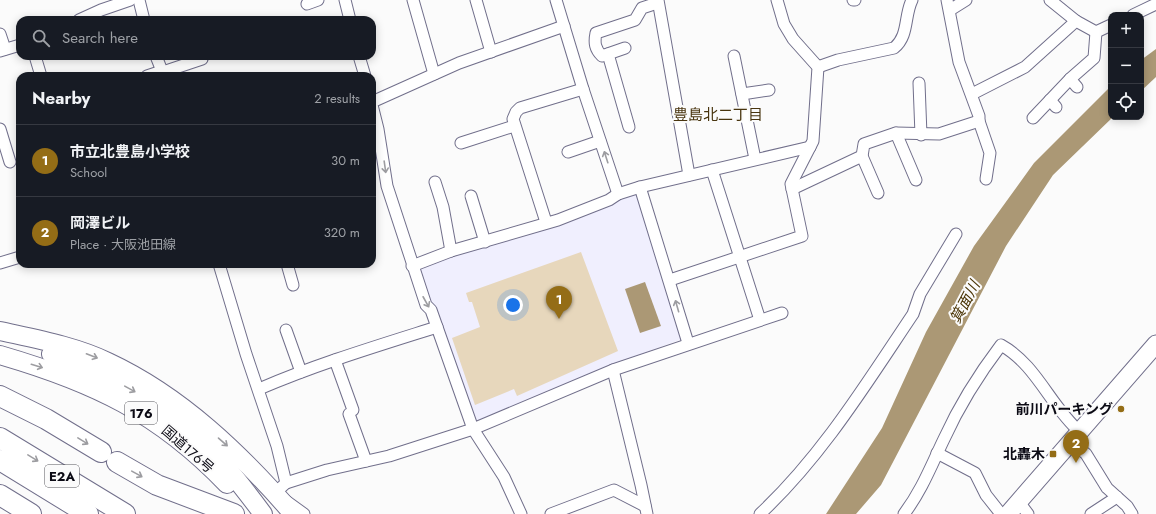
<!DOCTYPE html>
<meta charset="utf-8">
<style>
:root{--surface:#171b24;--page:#242831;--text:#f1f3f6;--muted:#9ea1a6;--line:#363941;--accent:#946d16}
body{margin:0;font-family:Jost,"Noto Sans JP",sans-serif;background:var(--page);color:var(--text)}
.controls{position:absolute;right:12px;top:12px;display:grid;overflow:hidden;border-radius:8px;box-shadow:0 2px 10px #0003}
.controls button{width:36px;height:36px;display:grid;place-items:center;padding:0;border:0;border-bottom:1px solid var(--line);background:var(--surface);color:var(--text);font:20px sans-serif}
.you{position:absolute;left:513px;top:305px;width:14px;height:14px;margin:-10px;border:3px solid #fff;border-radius:50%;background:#1a73e8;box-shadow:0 0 0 6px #1a73e833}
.badge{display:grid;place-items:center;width:26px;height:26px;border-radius:50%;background:var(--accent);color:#fff;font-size:13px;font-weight:700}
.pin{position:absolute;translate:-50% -33px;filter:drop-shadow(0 1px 2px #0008)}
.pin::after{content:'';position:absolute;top:21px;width:14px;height:12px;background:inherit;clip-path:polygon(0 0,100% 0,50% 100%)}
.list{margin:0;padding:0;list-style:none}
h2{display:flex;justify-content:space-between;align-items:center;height:52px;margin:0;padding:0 16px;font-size:17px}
h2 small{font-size:13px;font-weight:400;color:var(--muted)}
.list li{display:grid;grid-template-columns:26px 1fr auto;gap:12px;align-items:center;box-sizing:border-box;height:72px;padding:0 16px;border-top:1px solid var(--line)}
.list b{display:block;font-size:15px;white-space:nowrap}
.list p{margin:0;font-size:13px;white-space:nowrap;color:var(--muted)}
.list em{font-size:13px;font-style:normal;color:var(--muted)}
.icon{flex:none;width:22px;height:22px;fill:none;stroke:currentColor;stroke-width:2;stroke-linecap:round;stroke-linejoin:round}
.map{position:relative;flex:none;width:1156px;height:514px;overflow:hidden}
.search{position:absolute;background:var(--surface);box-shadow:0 2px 10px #0003;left:16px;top:16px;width:360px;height:44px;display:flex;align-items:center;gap:10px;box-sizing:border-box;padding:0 14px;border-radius:12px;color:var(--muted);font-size:15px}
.panel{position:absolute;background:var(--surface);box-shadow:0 2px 10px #0003;left:16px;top:72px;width:360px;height:196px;border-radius:12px}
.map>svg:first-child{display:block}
.built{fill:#f0effe}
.green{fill:#e7d7bc}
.water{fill:#ab9875}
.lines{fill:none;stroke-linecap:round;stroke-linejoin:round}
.minor-casing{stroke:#716f8b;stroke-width:13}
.primary-casing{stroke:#716f8b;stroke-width:19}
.trunk-casing{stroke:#716f8b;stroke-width:20}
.motorway-casing{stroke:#716f8b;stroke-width:22}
.minor{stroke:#fff;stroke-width:11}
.primary{stroke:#fff;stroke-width:17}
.trunk{stroke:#fff;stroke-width:18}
.motorway{stroke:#fff;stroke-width:20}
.oneway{stroke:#9d9da1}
.poi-dot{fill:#946d16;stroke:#fbfbfb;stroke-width:1.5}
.labels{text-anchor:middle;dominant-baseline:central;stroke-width:4;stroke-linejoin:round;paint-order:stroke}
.shield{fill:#fbfbfb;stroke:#535259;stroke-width:1}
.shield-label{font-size:13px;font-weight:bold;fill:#0b0a14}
.poi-label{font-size:14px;font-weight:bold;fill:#0b0a14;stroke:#fbfbfb;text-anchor:end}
.street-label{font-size:14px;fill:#0b0a14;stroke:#fbfbfb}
.neighbourhood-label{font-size:15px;fill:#49350f;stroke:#fbfbfb}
.water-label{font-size:15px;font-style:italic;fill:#4b3506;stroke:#fbfbfb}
</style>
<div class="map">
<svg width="1156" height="514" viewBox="0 0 1156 514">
<rect width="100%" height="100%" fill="#fbfbfb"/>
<!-- built -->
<polygon class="built" points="635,194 640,197 682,339 628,359 481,422 474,419 434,304 429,301 418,271 424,266"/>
<!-- green -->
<polygon class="green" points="581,252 618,351 517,396 514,389 475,405 452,338 480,327 472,302 469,302 466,293"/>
<!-- water -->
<g class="water">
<polygon points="1156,49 1156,77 1141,91 1141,60"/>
<polygon points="1111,86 1111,117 1113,117 1053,175 1006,246 881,485 856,514 826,514 882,428 926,332 974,246 1034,163"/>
<polygon points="645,282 661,326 640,333 625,289"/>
</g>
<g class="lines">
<defs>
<g id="minor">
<polyline points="139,0 144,20"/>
<polyline points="345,0 350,20"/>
<polyline points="413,0 434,74"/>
<polyline points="476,0 491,52"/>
<polyline points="556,0 583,89 618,194"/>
<polyline points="658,0 689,175"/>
<polyline points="853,0 855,0"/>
<polyline points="1050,0 1076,21"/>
<polyline points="307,4 318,0"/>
<polyline points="950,10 966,0"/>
<polyline points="1133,15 1156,4"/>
<polyline points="79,20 101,10 130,0"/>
<polyline points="0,34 5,49"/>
<path d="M625 48 602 56C595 49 594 43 596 33L635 20 642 8 657 3"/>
<polyline points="0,51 20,45"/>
<polyline points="608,54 629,127"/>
<polyline points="35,56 41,76"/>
<polyline points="156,56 164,76"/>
<polyline points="359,56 365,76"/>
<polyline points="734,56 755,159"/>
<path d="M818 67 838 60 894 48C909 36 904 16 912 0"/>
<polyline points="163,72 202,59"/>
<polyline points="147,76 162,71"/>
<polyline points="1070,79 1077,87"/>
<polyline points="919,83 921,135"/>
<polyline points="742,94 769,90"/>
<polyline points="972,94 1025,67 1076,21 1096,32 1111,25"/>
<polyline points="1050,100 1056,107"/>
<polyline points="372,102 459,63 564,26"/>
<polyline points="372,105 378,129 387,186 426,305 431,310 473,429 504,477 521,514"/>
<polyline points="1033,118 1070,79 1094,58 1096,32"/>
<polyline points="979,121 990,153 986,179"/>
<polyline points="0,129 10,162"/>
<polyline points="896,133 916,180"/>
<polyline points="461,143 514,126"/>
<polyline points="568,152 600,141"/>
<polyline points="862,156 878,193"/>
<polyline points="712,170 760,320"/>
<polyline points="435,182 443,207 451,251"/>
<polyline points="640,187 688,343"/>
<polyline points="792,189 862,156 864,144 896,133 939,134 979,121 979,116 959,62 947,0"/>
<polyline points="471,196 485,242"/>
<polyline points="546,222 513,119 516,112 520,108 583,89"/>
<polyline points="0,263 20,257"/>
<polyline points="219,264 246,354 277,446 286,483"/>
<polyline points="287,264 293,285"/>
<polyline points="412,266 451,251 558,220 609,200 618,194 640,187 810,147"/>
<polyline points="670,280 802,236 791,184 813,141 818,67 793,39 784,24 777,0"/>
<polyline points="286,330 301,372"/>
<polyline points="335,360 353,410"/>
<polyline points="613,370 641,485 647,514"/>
<path d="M259 389C317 364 377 346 437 327"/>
<polyline points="349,414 366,461"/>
<polyline points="1072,442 1086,454 1107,488 1127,506 1132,514"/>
<polyline points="937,453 975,473 986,495 1001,514"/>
<polyline points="1019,502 1028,514"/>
<polyline points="304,514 275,493 286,483 327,470 389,456 473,429 613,370 782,313"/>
<polyline points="551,514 614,490 645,506"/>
<path d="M760 514C822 456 866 384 913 314L920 294 956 234"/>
<path d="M904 514C922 490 931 466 944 439 959 406 979 374 1001 345 1037 365 1050 406 1080 432"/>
<polyline points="1091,514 1117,497"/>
</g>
<polyline id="primary" points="1008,514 1156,344"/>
<g id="trunk">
<path d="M0 331C36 339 75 346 108 362 181 396 241 454 293 514"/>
<path d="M51 354C103 371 159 398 199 437 223 461 243 487 263 514"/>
<path d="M0 355C93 382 159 413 227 484"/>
</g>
<g id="motorway">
<polyline points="0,396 46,419 101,452"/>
<polyline points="0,438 125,514"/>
<polyline points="0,460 88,514"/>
<polyline points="117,462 157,485 234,514"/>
<polyline points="0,495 31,514"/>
</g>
</defs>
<!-- minor casing -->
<use href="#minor" class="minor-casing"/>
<!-- primary casing -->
<use href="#primary" class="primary-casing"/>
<!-- trunk casing -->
<use href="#trunk" class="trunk-casing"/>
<!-- motorway casing -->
<use href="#motorway" class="motorway-casing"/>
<!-- minor -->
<use href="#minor" class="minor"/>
<!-- primary -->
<use href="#primary" class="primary"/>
<!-- trunk -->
<use href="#trunk" class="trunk"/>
<!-- motorway -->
<use href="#motorway" class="motorway"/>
</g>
<!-- one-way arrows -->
<defs><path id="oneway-shaft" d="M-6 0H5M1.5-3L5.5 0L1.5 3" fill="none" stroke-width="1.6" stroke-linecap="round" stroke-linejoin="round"/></defs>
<g class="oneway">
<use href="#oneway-shaft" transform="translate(606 157) rotate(-108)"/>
<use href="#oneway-shaft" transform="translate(385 167) rotate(82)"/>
<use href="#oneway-shaft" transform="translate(426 302) rotate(61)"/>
<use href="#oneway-shaft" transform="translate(677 306) rotate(-106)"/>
<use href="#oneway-shaft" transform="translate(92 356) rotate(21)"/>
<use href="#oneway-shaft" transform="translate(37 366) rotate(17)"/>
<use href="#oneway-shaft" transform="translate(130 389) rotate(29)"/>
<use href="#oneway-shaft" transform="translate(83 441) rotate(31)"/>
<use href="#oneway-shaft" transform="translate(223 442) rotate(41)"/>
<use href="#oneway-shaft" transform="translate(33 458) rotate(31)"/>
<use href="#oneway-shaft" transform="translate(137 474) rotate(29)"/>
</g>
<!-- markers -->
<g class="poi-dot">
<circle cx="1121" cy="409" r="4"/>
<rect x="1049" y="450" width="8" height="8" rx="2"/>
</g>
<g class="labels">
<!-- shield labels -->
<g class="shield">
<rect x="125" y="402" width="32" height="22" rx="3"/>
<rect x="45" y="465" width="34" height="22" rx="3"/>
</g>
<g class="shield-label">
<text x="141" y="413">176</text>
<text x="62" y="476">E2A</text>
</g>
<!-- poi labels -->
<g class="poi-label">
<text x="1113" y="409">前川パーキング</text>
<text x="1045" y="454">北轟木</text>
</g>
<!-- street labels -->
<g class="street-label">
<text transform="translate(188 449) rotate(41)">国道176号</text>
</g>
<!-- neighbourhood labels -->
<g class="neighbourhood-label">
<text x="718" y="115">豊島北二丁目</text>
</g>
<!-- water labels -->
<g class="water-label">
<text transform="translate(965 302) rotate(-62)">箕面川</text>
</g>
</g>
</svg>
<div class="controls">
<button>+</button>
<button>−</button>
<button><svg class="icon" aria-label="locate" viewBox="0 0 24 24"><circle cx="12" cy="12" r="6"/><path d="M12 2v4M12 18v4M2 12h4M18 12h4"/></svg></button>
</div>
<div class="you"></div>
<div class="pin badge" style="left:559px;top:319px">1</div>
<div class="pin badge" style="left:1076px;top:463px">2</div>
<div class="search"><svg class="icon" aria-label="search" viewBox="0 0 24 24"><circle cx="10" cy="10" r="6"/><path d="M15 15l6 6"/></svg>Search here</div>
<section class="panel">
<h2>Nearby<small>2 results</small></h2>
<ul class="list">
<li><span class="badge">1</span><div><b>市立北豊島小学校</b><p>School</p></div><em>30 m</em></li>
<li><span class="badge">2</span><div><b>岡澤ビル</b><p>Place · 大阪池田線</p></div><em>320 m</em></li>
</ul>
</section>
</div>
